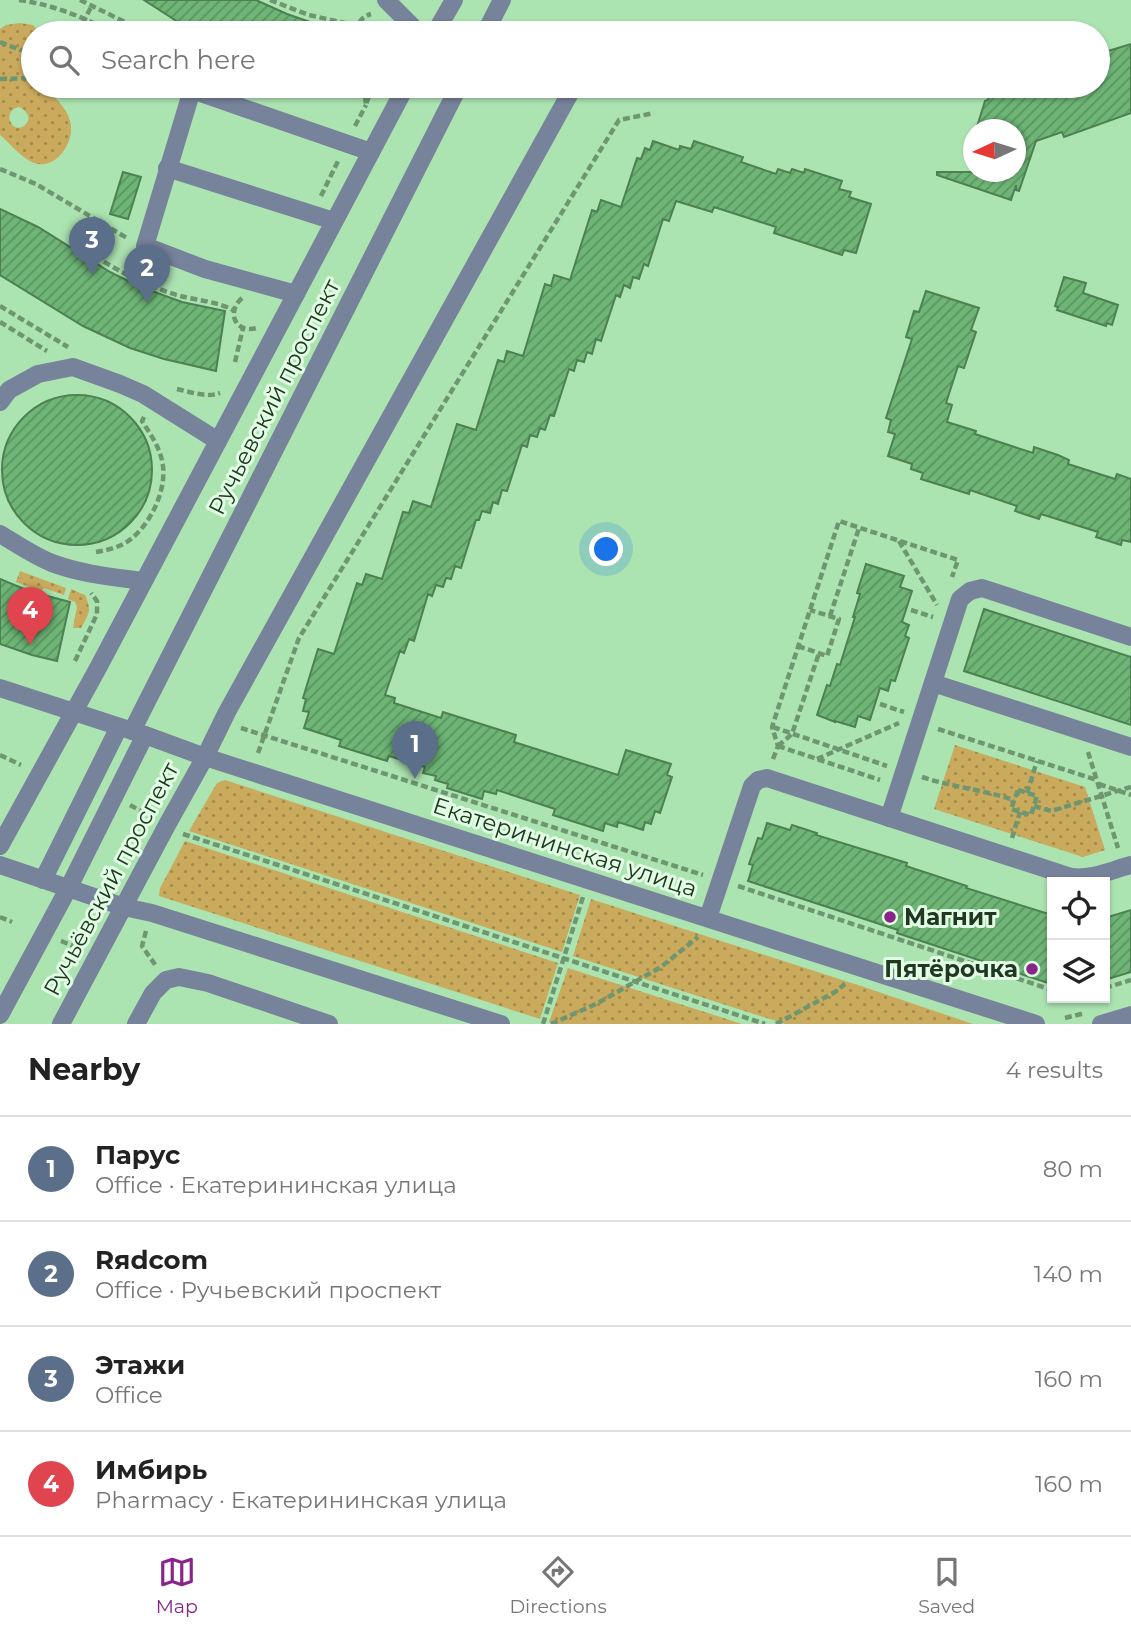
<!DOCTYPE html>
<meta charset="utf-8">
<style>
:root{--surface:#fff;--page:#f2f2f2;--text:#222;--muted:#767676;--line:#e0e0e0;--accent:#89248b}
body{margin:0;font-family:Montserrat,sans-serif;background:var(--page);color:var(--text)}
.controls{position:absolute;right:21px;bottom:21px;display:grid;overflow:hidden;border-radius:0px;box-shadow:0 2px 5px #0004}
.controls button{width:63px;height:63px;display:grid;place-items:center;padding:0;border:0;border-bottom:2px solid var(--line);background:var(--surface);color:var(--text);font:35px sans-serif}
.compass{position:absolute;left:963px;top:119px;width:63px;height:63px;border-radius:50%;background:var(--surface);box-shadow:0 2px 5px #0004;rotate:266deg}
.you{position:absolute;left:607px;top:550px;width:24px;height:24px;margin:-18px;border:5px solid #fff;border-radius:50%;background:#1a73e8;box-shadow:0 0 0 10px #1a73e833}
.badge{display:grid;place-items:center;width:46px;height:46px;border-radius:50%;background:var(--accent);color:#fff;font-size:23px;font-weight:700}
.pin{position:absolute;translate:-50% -58px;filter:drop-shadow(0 2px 4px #0008)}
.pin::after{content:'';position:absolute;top:37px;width:24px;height:21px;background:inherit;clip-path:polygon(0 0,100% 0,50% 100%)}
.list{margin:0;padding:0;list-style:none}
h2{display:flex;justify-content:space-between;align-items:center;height:91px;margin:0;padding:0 28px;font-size:30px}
h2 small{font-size:23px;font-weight:400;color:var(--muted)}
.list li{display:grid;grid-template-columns:46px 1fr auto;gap:21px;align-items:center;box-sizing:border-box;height:105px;padding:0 28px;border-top:2px solid var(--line)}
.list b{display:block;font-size:26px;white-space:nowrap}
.list p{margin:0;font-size:23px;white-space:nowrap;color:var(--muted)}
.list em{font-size:23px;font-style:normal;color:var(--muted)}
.icon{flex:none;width:38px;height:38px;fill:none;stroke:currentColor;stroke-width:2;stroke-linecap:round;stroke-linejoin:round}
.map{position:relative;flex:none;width:1131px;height:1024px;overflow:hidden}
.search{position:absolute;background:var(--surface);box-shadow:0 2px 5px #0004;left:21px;right:21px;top:21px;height:77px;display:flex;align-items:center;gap:18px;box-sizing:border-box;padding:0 24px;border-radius:38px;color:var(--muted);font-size:26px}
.sheet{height:511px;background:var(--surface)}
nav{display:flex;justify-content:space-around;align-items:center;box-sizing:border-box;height:98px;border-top:2px solid var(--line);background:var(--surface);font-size:19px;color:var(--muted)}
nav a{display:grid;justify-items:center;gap:4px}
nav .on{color:var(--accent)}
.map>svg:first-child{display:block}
.green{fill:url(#green-dots);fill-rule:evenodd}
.building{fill:url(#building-hatch);stroke:#4d8153;stroke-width:2}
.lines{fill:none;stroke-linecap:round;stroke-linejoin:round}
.path{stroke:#6d9671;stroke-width:4.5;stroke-dasharray:7 3.5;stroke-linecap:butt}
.minor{stroke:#77829b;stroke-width:18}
.poi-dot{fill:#89248b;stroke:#e1fde3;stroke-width:2.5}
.labels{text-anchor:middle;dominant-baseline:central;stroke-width:6;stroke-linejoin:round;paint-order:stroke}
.street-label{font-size:23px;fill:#213723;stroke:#e1fde3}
.poi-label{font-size:23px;font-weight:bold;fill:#213723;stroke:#e1fde3;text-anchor:start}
</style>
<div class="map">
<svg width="1131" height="1024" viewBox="0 0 1131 1024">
<defs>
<pattern id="green-dots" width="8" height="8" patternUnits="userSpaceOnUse" patternTransform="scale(1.75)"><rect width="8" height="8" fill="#caaa5d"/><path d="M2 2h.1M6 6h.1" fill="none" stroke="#a48b4c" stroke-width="1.8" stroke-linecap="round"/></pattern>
<pattern id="building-hatch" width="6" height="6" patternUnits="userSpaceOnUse" patternTransform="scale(1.75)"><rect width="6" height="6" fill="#6eb576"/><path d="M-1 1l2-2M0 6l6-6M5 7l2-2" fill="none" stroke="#5a9460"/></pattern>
</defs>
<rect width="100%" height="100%" fill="#ace4b1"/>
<!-- green -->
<g class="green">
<path d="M20 23 33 25 39 33H33V86H45C53 97 67 107 70 121 76 140 57 171 34 163 21 158 11 144 0 135V29L6 25ZM19 107C26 110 33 118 25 125 13 136 0 111 19 107Z"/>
<polygon points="20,571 66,588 64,595 44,588 41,591 16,582"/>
<path d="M71 589 85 595C92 610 89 614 81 628H73L77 607 75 602 68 599Z"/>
<polygon points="955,745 1085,787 1105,850 1083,857 934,809"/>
<polygon points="225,780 580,895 562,952 189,831 217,783"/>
<polygon points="185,841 558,963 540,1019 159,896 160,888"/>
<polygon points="591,899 864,987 973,1024 785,1024 573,956"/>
<polygon points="568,968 742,1024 553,1024 549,1022"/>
</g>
<!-- building -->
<g class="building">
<polygon points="144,0 256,0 287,14 333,30 333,33 195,33"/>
<polygon points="1131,44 1131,113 1064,137 1062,132 1036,141 1019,191 1016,190 1016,185 1011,200 937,175 937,172 1016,172 1016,130 976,130 985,101 988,100 990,93 1012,86 1098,86 1098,60 1110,56 1108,51"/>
<polygon points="653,141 679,150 680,146 691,149 694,141 743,157 741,162 776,174 778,169 790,173 792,169 804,173 805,169 842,181 839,189 851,192 849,197 871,204 856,253 844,250 842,255 774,233 776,227 714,207 712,212 676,201 669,221 663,219 648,266 644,264 639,279 633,277 630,288 624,285 620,297 616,295 601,341 596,339 592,354 587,352 584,362 577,360 574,371 569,369 554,416 550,415 545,430 540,428 537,437 530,435 527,447 522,445 507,491 502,490 498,504 493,502 490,513 482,511 479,520 476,520 461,568 455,566 451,579 446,578 443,587 436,585 432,596 428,594 414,641 409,639 404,653 400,651 385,695 395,698 394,703 441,718 443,712 516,735 514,742 618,775 626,750 671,764 667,775 672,777 660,813 655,811 651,824 645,822 643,830 618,822 617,827 605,823 603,831 553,815 555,809 497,790 496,794 484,791 482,799 447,788 448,784 435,780 436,776 423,773 425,767 389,756 387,761 339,746 341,740 304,728 309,712 303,711 306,699 303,698 318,649 334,654 357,583 362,585 366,574 382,579 403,512 409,513 413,501 431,507 457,424 476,430 498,360 504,362 507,351 523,356 545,284 551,286 554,275 570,280 592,210 597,212 601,200 621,207 637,158 641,159 645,148 650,150"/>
<polygon points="123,172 141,177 128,219 110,214"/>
<polygon points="0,209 38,227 110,272 138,286 182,302 225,311 216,371 164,359 130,348 83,326 0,275"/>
<polygon points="1064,277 1086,283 1083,293 1118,305 1112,325 1107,323 1106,326 1057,310 1058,307 1055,306"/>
<polygon points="926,291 979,308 971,330 976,332 964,368 958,366 946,403 952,405 947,422 976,431 975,434 1033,453 1034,447 1058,455 1069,460 1068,464 1115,479 1117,474 1131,479 1131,542 1122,540 1121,545 1096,537 1098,532 1041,514 1039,519 1015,511 1017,506 970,490 969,494 921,479 923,473 911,469 912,464 888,456 895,434 888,432 891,420 886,418 912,339 906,337 914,311 919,312"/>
<circle cx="77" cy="470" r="75"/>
<polygon points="866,564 904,576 900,587 912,591 902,622 909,625 905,636 909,638 895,681 891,680 888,691 880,688 870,720 858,716 855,727 835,721 835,722 817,715 827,685 830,686 837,664 840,665 855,617 853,617 860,594 857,593"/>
<polygon points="0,579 29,591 70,602 57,661 32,655 0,644"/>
<polygon points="984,609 1131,657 1131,725 964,671"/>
<polygon points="767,823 790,830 792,825 817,833 816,835 907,863 906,866 967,886 966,888 1052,915 1052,970 1048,983 897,933 898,930 748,881 753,865 749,864 758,838 762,839"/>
<polygon points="1131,910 1131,972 1105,980 1105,918"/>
</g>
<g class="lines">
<!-- path -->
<g class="path">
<path d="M19 0C54 5 83 17 114 33"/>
<polyline points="80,0 125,22 141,33"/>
<polyline points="270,0 309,15 358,26"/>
<polyline points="78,33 92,5"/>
<path d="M358 33C357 23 361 17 371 14"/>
<polyline points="0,42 33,55"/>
<polyline points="0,79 33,78"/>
<polyline points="364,86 366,105 372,86"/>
<polyline points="355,126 366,105"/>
<polyline points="0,169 36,184 127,238"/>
<polyline points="321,196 339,159"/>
<path d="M95 256C121 273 149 287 180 296 196 300 219 302 233 310"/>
<polyline points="133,278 140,263"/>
<path d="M242 298C226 312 235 334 257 328"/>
<polyline points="0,306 68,347"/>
<polyline points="0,322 47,351"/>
<polyline points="235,362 243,328"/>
<path d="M177 389C191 392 206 398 220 393"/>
<polyline points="899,541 937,605"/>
<path d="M96 552C108 550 121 547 131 539 151 523 166 491 163 466 161 449 151 435 142 421L145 415"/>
<polyline points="911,610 933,617"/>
<polyline points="830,616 859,528"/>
<polyline points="798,646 827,656 839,619 810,610"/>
<polyline points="75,661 97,614 97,601 91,593"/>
<polyline points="880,704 904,712"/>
<polyline points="773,727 887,766"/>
<polyline points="241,728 703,875"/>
<polyline points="938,729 1097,780"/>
<polyline points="778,746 880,780"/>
<polyline points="778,746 792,734 819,653"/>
<polyline points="1088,752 1118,848"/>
<polyline points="258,753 299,638 619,120 654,113"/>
<polyline points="0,755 21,765"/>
<polyline points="773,759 778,746 772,727 839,521 958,560 952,577"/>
<polyline points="817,759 899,723"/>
<path d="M922 777C952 787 984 790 1014 800"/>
<polyline points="1099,784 1131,795"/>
<polygon points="1018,790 1037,796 1031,815 1011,809"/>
<polyline points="1027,793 1037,761"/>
<polyline points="130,805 150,816"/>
<polyline points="1034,806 1051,811 1131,787"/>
<polyline points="183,834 765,1024"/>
<polyline points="1012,838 1020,812"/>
<polyline points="738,886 1052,990"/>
<polyline points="0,917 12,922"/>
<polyline points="146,931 142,946 156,966"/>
<polyline points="61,941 79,948"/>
<polyline points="1105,988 1131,980"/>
<polyline points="1065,1018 1085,1013"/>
<polyline points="543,1024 583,897"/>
<polyline points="551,1024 596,1004 661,967 698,937"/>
<polyline points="776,1024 835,992 845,984"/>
</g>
<!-- minor -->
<g class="minor">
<polyline points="386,0 419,33"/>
<polyline points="435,33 454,0"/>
<polyline points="485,33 502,0"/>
<polyline points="698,86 700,86"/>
<polyline points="167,168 334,221"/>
<polyline points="296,294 205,269 145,246 192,90 371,152"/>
<polyline points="0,402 9,390 38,374 73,367 120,384 143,394 218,441"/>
<path d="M0 534C17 544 34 556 52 563 81 574 113 577 143 581"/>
<polyline points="933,683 1131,747"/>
<polyline points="0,688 145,735 205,757 1036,1024"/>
<polyline points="132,731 459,86"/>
<polyline points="889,818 960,599 970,591 982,588 1131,637"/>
<polyline points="0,846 98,668 406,86"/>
<polyline points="0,865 124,907 152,913 501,1024"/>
<polyline points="43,880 119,727"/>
<path d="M708 918 752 786 758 780 767 778 1071 877C1091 880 1112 870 1131 865"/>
<polyline points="0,1015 68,889 145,735"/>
<polyline points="61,1024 167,825 205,757 227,712 574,86"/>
<polyline points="136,1024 153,993 166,980 179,977 208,983 329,1024"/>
<polyline points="1101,1024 1131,1015"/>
</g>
</g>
<!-- markers -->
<g class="poi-dot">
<circle cx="890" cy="917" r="7"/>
<circle cx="1032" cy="969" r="7"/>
</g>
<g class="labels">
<!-- street labels -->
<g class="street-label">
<text transform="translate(274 397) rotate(-63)">Ручьевский проспект</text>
<text transform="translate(565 847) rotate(18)">Екатерининская улица</text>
<text transform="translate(111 879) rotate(-62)">Ручьёвский проспект</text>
</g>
<!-- poi labels -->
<g class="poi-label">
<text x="904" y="917">Магнит</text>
<text x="1018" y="969" text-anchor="end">Пятёрочка</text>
</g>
</g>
</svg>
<div class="controls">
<button><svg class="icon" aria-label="locate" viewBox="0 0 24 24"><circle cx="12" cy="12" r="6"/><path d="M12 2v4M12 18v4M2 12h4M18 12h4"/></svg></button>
<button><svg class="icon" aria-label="layers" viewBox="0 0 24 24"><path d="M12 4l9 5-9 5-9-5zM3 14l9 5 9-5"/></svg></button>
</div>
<svg class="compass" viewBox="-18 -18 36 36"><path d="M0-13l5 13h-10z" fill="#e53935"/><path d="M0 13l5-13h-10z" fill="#767676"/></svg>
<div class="you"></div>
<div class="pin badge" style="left:415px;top:779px;background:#5c6f8a">1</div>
<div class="pin badge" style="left:147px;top:303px;background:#5c6f8a">2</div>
<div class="pin badge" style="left:92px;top:275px;background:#5c6f8a">3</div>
<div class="pin badge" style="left:30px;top:645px;background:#e0444e">4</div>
<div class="search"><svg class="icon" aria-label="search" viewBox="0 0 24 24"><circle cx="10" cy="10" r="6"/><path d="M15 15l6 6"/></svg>Search here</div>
</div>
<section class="sheet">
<h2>Nearby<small>4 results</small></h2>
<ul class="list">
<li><span class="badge" style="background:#5c6f8a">1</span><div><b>Парус</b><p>Office · Екатерининская улица</p></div><em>80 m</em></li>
<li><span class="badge" style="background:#5c6f8a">2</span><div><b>Rяdcom</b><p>Office · Ручьевский проспект</p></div><em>140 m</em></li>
<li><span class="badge" style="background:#5c6f8a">3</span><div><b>Этажи</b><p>Office</p></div><em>160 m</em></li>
<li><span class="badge" style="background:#e0444e">4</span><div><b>Имбирь</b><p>Pharmacy · Екатерининская улица</p></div><em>160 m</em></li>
</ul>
</section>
<nav>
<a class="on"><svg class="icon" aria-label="map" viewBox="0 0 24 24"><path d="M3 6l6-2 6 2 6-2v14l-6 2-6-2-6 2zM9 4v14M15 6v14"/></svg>Map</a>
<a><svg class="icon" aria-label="directions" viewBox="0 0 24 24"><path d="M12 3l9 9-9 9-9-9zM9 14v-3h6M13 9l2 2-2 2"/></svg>Directions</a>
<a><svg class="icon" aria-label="saved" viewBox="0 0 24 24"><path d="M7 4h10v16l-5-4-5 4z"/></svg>Saved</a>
</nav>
